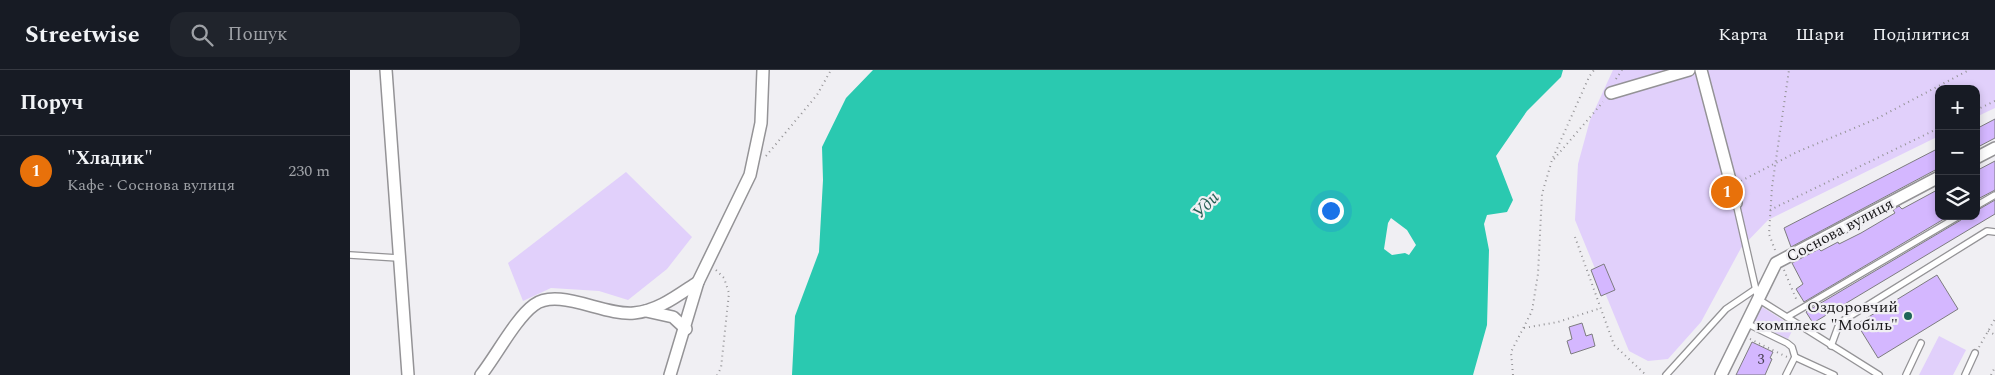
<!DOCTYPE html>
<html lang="uk">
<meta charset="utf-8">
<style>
:root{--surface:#171b24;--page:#20242c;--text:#f1f3f6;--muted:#9ea1a6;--line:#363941;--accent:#92b3af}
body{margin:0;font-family:Spectral,serif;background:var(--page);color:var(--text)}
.controls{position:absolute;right:15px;top:15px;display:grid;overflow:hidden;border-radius:10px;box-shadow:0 2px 8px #0003}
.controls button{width:45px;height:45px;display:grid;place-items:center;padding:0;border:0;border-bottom:1px solid var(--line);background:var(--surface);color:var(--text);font:25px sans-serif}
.you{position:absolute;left:980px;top:140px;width:18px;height:18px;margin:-12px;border:4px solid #fff;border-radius:50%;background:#1a73e8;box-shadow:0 0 0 8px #1a73e833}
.badge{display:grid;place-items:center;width:32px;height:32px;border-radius:50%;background:var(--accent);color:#fff;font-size:16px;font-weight:700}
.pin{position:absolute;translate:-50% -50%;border:2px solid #fff;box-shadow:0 1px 5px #0006}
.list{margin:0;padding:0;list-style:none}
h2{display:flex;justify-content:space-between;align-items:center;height:65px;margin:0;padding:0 20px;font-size:21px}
h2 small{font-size:16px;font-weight:400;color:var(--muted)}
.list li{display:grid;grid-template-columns:32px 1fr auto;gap:15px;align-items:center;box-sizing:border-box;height:70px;padding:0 20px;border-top:1px solid var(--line)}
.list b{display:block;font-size:19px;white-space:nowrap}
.list p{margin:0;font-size:16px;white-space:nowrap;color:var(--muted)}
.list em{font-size:16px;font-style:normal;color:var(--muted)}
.icon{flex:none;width:28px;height:28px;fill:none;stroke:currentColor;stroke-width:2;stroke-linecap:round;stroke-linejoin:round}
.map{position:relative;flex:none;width:1645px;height:305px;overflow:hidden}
header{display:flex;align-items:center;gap:30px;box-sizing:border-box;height:70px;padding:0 25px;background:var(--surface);border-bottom:1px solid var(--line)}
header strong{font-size:24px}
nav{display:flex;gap:28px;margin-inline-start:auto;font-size:18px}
.search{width:350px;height:45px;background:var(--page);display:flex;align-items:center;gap:12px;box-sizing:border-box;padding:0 18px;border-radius:15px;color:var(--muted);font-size:19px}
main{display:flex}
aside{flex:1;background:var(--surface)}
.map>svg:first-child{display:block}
.green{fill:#e1d0fb}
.water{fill:#2ac9b0;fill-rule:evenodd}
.building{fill:#d4b7ff;stroke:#7d7c7f}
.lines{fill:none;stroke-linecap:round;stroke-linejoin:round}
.lane-casing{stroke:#949396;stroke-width:8}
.street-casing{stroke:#949396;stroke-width:14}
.path{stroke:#949396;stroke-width:2;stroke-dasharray:1 4;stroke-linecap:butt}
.lane{stroke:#fff;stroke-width:5.5}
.street{stroke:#fff;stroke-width:11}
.poi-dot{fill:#1e6558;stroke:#f0eff3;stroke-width:2}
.labels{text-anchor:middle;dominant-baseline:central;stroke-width:4.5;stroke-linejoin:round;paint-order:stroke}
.number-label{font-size:14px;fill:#484053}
.street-label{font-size:16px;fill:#19181a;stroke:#f0eff3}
.poi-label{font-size:16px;fill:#19181a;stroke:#f0eff3;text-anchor:end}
.water-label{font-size:18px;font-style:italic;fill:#276156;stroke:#f0eff3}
</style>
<header>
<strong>Streetwise</strong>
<div class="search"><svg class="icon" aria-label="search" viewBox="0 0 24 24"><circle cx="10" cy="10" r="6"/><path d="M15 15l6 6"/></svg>Пошук</div>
<nav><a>Карта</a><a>Шари</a><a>Поділитися</a></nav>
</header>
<main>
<aside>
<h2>Поруч<small></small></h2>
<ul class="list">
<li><span class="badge" style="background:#e8710a">1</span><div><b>&quot;Хладик&quot;</b><p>Кафе · Соснова вулиця</p></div><em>230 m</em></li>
</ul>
</aside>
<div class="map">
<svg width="1645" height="305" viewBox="0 0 1645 305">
<rect width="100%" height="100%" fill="#f0eff3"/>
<!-- green -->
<g class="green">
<polygon points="1263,0 1645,0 1645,38 1626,47 1626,19 1589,19 1589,66 1418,150 1391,178 1351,252 1318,289 1298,291 1279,281 1225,150 1228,94 1240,50"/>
<polygon points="276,102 342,167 317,199 278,230 249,221 201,218 173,231 158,193"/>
<polygon points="1409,235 1444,257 1438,269 1401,252"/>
<polygon points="1589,266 1616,280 1603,305 1569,305"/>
</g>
<!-- water -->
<path class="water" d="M523 0H1213L1211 7 1177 41 1146 86 1163 130 1157 142 1137 145 1134 154 1139 180 1137 255 1123 305H442L445 246 469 182 473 110 472 77 496 28ZM1041 148 1057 160 1066 175 1059 185 1055 183 1042 185 1034 179 1038 153Z"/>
<!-- building -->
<g class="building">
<polygon points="1645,49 1645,68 1626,78 1626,59"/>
<polygon points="1589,78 1589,98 1441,177 1434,158"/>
<polygon points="1645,91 1645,120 1626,130 1626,101"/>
<polygon points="1589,119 1589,146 1599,146 1454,232 1446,219 1453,214 1442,193 1469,179 1471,181 1488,172 1489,174 1511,163 1545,143 1543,140 1549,136 1552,139"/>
<polygon points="1645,130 1645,144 1463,253 1456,242 1459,240 1611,150 1614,146 1626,146 1626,141"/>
<polygon points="1254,194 1265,220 1251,226 1241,200"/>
<polygon points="1587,205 1608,239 1528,288 1507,254"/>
<polygon points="1232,253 1236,266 1242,264 1245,276 1221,284 1217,271 1222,269 1219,257"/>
<polygon points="1402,272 1423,282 1420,288 1422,289 1415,305 1386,305"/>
</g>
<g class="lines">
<defs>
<g id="lane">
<polyline points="1386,133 1408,229 1529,305"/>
<polyline points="1626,136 1645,125"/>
<polyline points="0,185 48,188"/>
<polyline points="1437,247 1609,146"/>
<polyline points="1396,253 1437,273 1442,277 1445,287 1436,305"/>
<polyline points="1481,276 1488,257 1494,250 1637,161 1645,162"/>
<polyline points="1445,287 1484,305"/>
<polyline points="1316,305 1376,239 1404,220"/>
<polyline points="1556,305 1571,273"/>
<polyline points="1615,305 1625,283"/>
</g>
<g id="street">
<polyline points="36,0 58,305"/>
<polyline points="1351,0 1386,133"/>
<polyline points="1261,23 1339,0"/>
<polyline points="1626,88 1645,78"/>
<polyline points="296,241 323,247 336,259"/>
<path d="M131 305C146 286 166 248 184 235 208 217 254 246 284 243 308 241 328 225 348 212"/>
<polyline points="320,305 348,212 400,105 411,53 413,0"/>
<polyline points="1371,305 1426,193 1589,107"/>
</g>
</defs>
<!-- lane casing -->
<use href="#lane" class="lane-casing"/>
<!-- street casing -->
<use href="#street" class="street-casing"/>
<!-- path -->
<g class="path">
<polyline points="1266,9 1272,0"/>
<polyline points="1626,40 1645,31"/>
<polyline points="416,86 467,25 481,0"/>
<polyline points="1204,89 1253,32"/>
<polyline points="1391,111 1447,82 1526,49 1619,0"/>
<polyline points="1420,140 1589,58"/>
<polyline points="1225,167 1264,275 1296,305"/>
<polyline points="1425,180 1419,164 1422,117 1439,0"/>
<polyline points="366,200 374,208 379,223 371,298 367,305"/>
<polyline points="1434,200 1447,231"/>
<polyline points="1174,258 1208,252 1251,238"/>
<polyline points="1638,261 1645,265"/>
<polyline points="1400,269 1437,287"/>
<polyline points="1629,277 1645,249"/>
<polyline points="1163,305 1161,282 1182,241 1188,204 1192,124 1202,90 1239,7 1244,0"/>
<polyline points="1641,305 1645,297"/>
</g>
<!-- lane -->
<use href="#lane" class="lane"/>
<!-- street -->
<use href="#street" class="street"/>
</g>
<!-- markers -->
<circle class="poi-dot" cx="1558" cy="246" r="5"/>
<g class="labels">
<!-- number labels -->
<g class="number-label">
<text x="1411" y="289">3</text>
</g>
<!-- street labels -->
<g class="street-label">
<text transform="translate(1490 160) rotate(-28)">Соснова вулиця</text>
</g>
<!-- poi labels -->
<g class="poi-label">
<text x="1548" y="237">Оздоровчий<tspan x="1548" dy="18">комплекс "Мобіль"</tspan></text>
</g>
<!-- water labels -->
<g class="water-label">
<text transform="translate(856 135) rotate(-47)">Уди</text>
</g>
</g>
</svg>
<div class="controls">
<button>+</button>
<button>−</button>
<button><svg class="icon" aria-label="layers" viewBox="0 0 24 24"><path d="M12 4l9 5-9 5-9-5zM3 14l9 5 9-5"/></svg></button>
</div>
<div class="you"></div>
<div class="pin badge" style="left:1377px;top:122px;background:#e8710a">1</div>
</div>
</main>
